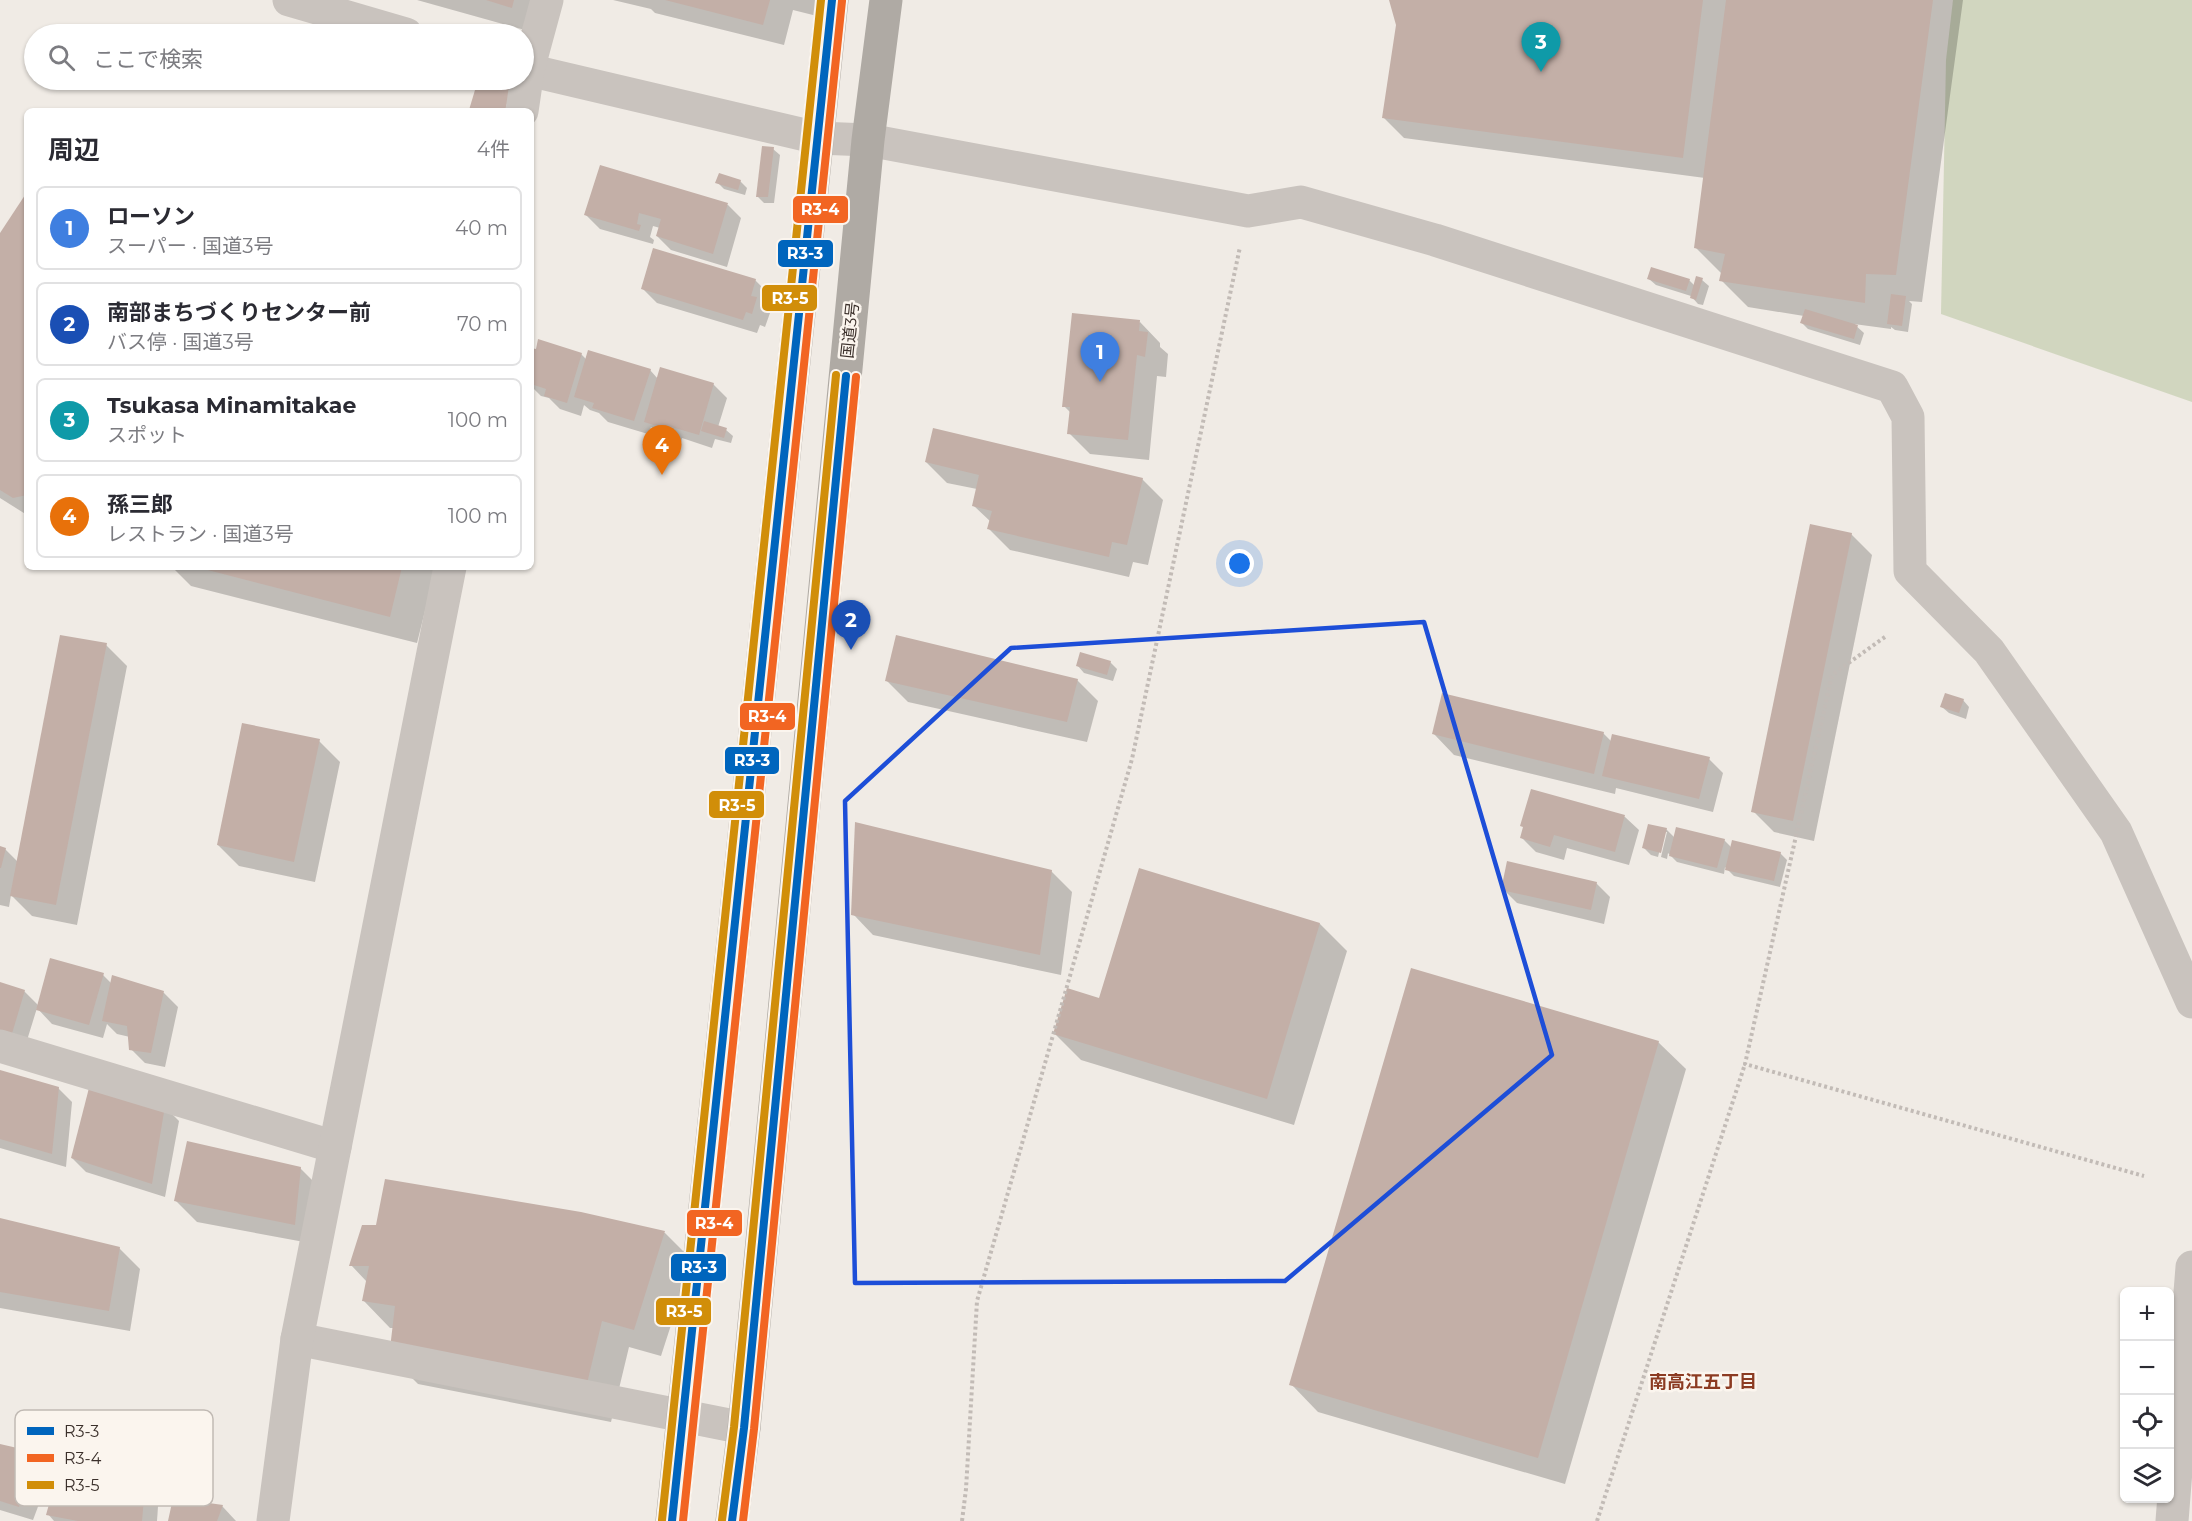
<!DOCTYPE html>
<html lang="ja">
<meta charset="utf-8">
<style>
:root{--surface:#fff;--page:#f7f7f7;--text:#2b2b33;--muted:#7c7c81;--line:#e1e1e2;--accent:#7c3aed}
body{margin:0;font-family:Montserrat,"Noto Sans JP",sans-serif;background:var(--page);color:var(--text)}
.controls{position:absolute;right:18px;bottom:18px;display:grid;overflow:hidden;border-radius:9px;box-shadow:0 2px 4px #0004}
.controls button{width:54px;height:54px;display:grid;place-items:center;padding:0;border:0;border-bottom:2px solid var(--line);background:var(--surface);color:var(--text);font:30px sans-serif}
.you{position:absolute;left:1240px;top:564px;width:21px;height:21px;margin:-15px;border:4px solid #fff;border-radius:50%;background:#1a73e8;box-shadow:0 0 0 9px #1a73e833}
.badge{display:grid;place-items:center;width:39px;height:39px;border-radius:50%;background:var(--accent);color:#fff;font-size:20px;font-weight:700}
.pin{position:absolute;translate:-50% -50px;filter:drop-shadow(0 2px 3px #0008)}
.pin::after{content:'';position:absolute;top:32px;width:21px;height:18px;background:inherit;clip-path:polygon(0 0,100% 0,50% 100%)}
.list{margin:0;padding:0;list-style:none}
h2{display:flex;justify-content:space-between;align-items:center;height:78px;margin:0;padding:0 24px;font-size:26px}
h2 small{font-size:20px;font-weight:400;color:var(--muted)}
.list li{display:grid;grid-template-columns:39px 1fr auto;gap:18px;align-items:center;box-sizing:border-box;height:84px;margin:0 12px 12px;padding:0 12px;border:2px solid var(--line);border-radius:9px}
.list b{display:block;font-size:22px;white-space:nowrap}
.list p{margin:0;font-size:20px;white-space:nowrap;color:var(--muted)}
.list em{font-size:20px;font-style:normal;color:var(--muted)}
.icon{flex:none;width:33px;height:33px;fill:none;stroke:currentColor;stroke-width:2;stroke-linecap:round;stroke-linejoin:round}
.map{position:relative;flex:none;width:2192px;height:1521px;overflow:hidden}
.search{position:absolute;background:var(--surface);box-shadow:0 2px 4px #0004;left:24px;top:24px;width:510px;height:66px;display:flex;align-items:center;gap:15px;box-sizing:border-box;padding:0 21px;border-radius:33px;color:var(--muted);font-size:22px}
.panel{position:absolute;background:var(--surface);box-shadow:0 2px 4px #0004;left:24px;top:108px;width:510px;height:462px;border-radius:9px}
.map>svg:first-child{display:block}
.green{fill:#d1d6bf}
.shadow{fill:#0003}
.building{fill:#c3afa7}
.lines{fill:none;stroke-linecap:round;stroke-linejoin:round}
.path{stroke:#c2bbb6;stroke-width:4;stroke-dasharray:3 3;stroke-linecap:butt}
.street{stroke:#c9c3be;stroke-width:33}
.highway{stroke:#afaaa4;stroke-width:33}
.bus-1-casing{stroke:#fbf5ee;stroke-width:12}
.bus-2-casing{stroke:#fbf5ee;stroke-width:12}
.bus-3-casing{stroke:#fbf5ee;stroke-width:12}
.bus-1{stroke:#0065bd;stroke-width:8}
.bus-2{stroke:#f26522;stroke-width:8}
.bus-3{stroke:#d18e09;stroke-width:8}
.marked{fill:none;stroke:#1d4ed8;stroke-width:4.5;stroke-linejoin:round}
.labels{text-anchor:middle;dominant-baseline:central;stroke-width:5;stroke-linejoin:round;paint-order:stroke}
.street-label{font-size:16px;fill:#3b302b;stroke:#fbf5ee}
.neighbourhood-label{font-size:18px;font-weight:bold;fill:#8c3b22;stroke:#fbf5ee}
.key{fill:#fbf5ee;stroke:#c1bab4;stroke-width:1.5}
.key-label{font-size:16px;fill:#3b302b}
.line-badge{stroke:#fbf5ee;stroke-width:2}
.badge-label{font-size:16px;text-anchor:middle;font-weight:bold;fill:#fff}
</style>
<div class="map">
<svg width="2192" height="1521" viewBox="0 0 2192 1521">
<rect width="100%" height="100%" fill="#f0ebe5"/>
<!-- green -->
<polygon class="green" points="1953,0 2192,0 2192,402 1941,314 1946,60"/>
<!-- shadow -->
<g class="shadow">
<polygon points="417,0 548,0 539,34"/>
<polygon points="613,0 821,0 817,16 793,10 784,45 655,13 651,9"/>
<polygon points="1390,0 1963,0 1922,302 1909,301 1912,304 1908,332 1895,330 1891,327 1891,329 1854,324 1864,333 1860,345 1808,329 1802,323 1804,316 1748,307 1721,280 1722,274 1696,248 1705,178 1404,138 1383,117 1397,25"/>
<polygon points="773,149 780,155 774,203 764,203 757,196"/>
<polygon points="740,181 747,188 745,195 724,189 717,182"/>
<polygon points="27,194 27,515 0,498 0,236"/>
<polygon points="728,205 741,218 727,267 671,250 657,236 660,228 653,226 650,237 654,240 653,244 600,229 586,215"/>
<polygon points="1649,279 1689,280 1695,286 1702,280 1709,286 1703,305 1698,304 1691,296 1656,285"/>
<polygon points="755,280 769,294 765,308 770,313 765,327 760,325 757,333 657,303 643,289"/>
<polygon points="1140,322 1160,343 1160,347 1168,354 1166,377 1157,376 1149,460 1090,454 1069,433 1071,413 1064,406"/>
<polygon points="531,350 581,354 587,360 650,370 658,379 713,384 727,398 718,427 726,430 733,436 731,443 715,439 712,448 682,438 681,442 660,436 651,427 648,434 608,422 599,413 590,410 584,405 581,416 560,409 549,398 541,396 532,387 531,390"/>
<polygon points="926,462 1142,479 1163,500 1148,565 1133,562 1129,577 1010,550 989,529 991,522 974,506 977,489 947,483"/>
<polygon points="1851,534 1872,555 1814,841 1774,832 1753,811"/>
<polygon points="172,567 436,567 417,643 191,586"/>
<polygon points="106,645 127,666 77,925 32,916 11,895 9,907 0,905 0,848 5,849 18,862"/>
<polygon points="1110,662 1117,669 1113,681 1084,673 1078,666"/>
<polygon points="1077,680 1098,701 1087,742 908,702 887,681"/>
<polygon points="1963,700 1969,707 1966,719 1949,713 1942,707"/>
<polygon points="1603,733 1612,742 1709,759 1723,773 1713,812 1616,788 1615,794 1454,755 1434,734"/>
<polygon points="319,741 340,762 315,882 239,866 218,845"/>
<polygon points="1532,791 1625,817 1639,830 1629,865 1567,848 1564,860 1536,852 1522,838"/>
<polygon points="1666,829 1675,838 1724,840 1732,848 1780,853 1787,860 1780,887 1734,876 1725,867 1724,874 1677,862 1668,853 1667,859 1661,857 1667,832 1664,832 1658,857 1651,855 1644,848"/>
<polygon points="1140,870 1320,924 1347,951 1294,1125 1081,1060 1054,1033 1100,1000"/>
<polygon points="1051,871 1072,892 1061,975 873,935 853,914"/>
<polygon points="1596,883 1610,897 1604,924 1517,903 1503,889"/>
<polygon points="103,975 112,984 113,977 164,993 178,1007 165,1067 145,1063 131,1049 130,1037 117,1034 107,1024 103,1038 52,1024 37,1008 24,1050 0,1043 0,984 24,991 39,1006"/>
<polygon points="1658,1042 1686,1069 1565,1484 1318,1412 1291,1384"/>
<polygon points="0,1072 58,1088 72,1102 66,1167 0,1148"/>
<polygon points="165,1107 179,1121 165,1197 86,1172 72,1158"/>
<polygon points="300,1168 321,1189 315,1244 197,1222 176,1201"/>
<polygon points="581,1213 665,1233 692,1260 661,1356 629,1347 611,1422 418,1384 391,1357 394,1328 390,1328 363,1300 367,1282 351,1265"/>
<polygon points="0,1220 119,1248 140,1269 130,1331 0,1308"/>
<polygon points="0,1446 39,1455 52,1469 33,1520 0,1510"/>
<polygon points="145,1478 159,1492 157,1521 54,1521 48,1514"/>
<polygon points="222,1506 236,1521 170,1521"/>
</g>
<!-- building -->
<g class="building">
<polygon points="486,0 514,0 512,8"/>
<polygon points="665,0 770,0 763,25"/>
<polygon points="1389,0 1703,0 1683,158 1382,118 1396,25"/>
<polygon points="1726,0 1933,0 1896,275 1866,274 1865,303 1719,281 1725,254 1694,248"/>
<polygon points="478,80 511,89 505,111 469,110"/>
<polygon points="762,146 774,147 768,197 756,197"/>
<polygon points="600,165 728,203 713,254 656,236 661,219 639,213 637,224 641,225 639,231 584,215"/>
<polygon points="719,173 741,180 738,190 715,183"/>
<polygon points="27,192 27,495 13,498 0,490 0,233"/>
<polygon points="653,248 756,279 751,296 757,297 752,314 746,312 743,320 641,289"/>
<polygon points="1651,267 1690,279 1686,291 1647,279"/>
<polygon points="1696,276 1703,278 1696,300 1690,298"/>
<polygon points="1891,294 1906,296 1902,326 1887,324"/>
<polygon points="1805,309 1858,325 1854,339 1800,323"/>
<polygon points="1072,313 1140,320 1139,331 1148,332 1145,357 1137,355 1128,440 1067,434 1070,407 1062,407"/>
<polygon points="538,339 582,353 567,403 544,396 546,389 531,384 531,348 536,349"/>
<polygon points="588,350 651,369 634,421 592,408 594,403 574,397"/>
<polygon points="660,367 714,383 699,435 668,426 667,429 644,422"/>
<polygon points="704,421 727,428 724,438 701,431"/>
<polygon points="933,428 1143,478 1127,545 1112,542 1109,557 987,529 992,511 972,506 979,475 925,462"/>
<polygon points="1810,524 1852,533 1793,821 1751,812"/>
<polygon points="196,567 402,567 390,617"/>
<polygon points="60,635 107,643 56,905 10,896"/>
<polygon points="896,635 1078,679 1067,722 885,681"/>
<polygon points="1080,652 1111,661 1107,675 1076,666"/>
<polygon points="1442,693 1604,732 1594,774 1432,734"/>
<polygon points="1945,693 1964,699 1959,713 1940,707"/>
<polygon points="242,723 320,739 294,862 217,845"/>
<polygon points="1612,734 1710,757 1699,799 1602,776"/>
<polygon points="1531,789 1625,815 1615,852 1554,835 1550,847 1520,838 1523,827 1520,826"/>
<polygon points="855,822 1052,870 1040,955 851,915"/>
<polygon points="1648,824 1667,828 1661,853 1642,848"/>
<polygon points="1676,827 1725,839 1717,868 1669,856"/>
<polygon points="1732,840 1781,852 1774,881 1725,870"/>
<polygon points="0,846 6,848 1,868 0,868"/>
<polygon points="1507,861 1597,882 1591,910 1501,890"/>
<polygon points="1139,868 1320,923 1267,1099 1053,1034 1067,988 1099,998"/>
<polygon points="50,958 104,973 89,1025 36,1010"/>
<polygon points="1411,968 1659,1041 1538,1458 1289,1385"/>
<polygon points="112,975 164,991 151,1053 129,1050 127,1026 102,1021"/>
<polygon points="0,982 25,990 11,1037 0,1034"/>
<polygon points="0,1070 59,1087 52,1154 0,1139"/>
<polygon points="90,1084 165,1106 152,1184 71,1158"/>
<polygon points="187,1141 301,1167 295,1225 174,1201"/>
<polygon points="385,1179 581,1212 665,1231 634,1330 602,1321 584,1396 389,1357 395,1306 362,1301 369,1266 349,1266 362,1225 376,1225"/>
<polygon points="0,1218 120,1247 109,1311 0,1292"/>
<polygon points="0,1444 39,1453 19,1507 0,1501"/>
<polygon points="62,1458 146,1476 142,1521 78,1521 46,1515"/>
<polygon points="173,1498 223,1505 217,1521 168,1521"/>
</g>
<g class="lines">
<!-- path -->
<g class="path">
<polyline points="1885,637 1832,675 1745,1064 2144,1176"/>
<polyline points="962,1521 966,1489 977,1301 1132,759 1240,247"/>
<polyline points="1597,1521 1745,1064"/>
</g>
<!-- street -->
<g class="street">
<polyline points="289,0 406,34"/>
<polyline points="524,69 818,138 868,140 1248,211 1301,202 1435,240 1892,387 1908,417 1910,571 1989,651 2116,832 2192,1002"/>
<polyline points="522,111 528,70 547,0"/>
<polyline points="0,1046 335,1147"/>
<polyline points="297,1339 744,1428"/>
<polyline points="273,1521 297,1339 450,567"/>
<polyline points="2172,1521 2192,1267"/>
</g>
<!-- highway -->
<g class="highway">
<polyline points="672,1521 832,0"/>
<polyline points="732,1521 744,1428 868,140 886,0"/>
</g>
<defs>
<g id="bus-1">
<polyline points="672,1521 832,0"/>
<polyline points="732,1521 744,1428 846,376"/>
</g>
<g id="bus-2">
<polyline points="683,1521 842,1"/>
<polyline points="743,1521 754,1429 856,377"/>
</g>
<g id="bus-3">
<polyline points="662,1520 821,0"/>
<polyline points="722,1520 734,1427 836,375"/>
</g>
</defs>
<!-- bus-1 casing -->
<use href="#bus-1" class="bus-1-casing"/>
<!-- bus-2 casing -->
<use href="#bus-2" class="bus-2-casing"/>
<!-- bus-3 casing -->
<use href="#bus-3" class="bus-3-casing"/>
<!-- bus-1 -->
<use href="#bus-1" class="bus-1"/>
<!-- bus-2 -->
<use href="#bus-2" class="bus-2"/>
<!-- bus-3 -->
<use href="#bus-3" class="bus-3"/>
</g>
<!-- marked area -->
<path class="marked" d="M1424 622 1552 1055 1285 1281 855 1283 845 801 1011 648Z"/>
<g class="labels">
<!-- street labels -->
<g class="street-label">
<text transform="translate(850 330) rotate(-84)">国道3号</text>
</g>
<!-- neighbourhood labels -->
<g class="neighbourhood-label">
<text x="1703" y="1382">南高江五丁目</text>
</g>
</g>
<!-- legend -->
<rect x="15" y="1410" width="198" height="96" rx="9" class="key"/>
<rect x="27" y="1427" width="27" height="8" fill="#0065bd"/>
<rect x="27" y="1454" width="27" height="8" fill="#f26522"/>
<rect x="27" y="1481" width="27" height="8" fill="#d18e09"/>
<g class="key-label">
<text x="64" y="1437">R3-3</text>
<text x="64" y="1464">R3-4</text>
<text x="64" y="1491">R3-5</text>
</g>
<g class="line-badge">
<rect x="792" y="195" width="57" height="29" rx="6" fill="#f26522"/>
<rect x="777" y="239" width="57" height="29" rx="6" fill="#0065bd"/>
<rect x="761" y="284" width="57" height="28" rx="6" fill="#d18e09"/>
<rect x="739" y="702" width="57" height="29" rx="6" fill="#f26522"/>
<rect x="724" y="746" width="56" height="29" rx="6" fill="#0065bd"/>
<rect x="708" y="790" width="57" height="29" rx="6" fill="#d18e09"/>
<rect x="686" y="1209" width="57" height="28" rx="6" fill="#f26522"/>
<rect x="670" y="1253" width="57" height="29" rx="6" fill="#0065bd"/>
<rect x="655" y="1297" width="57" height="29" rx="6" fill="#d18e09"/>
</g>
<g class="badge-label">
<text x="820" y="215">R3-4</text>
<text x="805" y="259">R3-3</text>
<text x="790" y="304">R3-5</text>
<text x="767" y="722">R3-4</text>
<text x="752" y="766">R3-3</text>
<text x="737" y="811">R3-5</text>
<text x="714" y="1229">R3-4</text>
<text x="699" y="1273">R3-3</text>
<text x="684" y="1317">R3-5</text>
</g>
</svg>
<div class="controls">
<button>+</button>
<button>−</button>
<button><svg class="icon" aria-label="locate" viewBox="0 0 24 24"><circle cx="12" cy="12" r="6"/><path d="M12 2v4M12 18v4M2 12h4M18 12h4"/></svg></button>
<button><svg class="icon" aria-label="layers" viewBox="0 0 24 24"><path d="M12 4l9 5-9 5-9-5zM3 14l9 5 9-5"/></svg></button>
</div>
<div class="you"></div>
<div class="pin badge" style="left:1100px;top:382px;background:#3f7fe0">1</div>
<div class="pin badge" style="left:851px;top:650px;background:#1a4fb4">2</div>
<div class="pin badge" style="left:1541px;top:72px;background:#0f9aa8">3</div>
<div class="pin badge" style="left:662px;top:475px;background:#e8710a">4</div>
<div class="search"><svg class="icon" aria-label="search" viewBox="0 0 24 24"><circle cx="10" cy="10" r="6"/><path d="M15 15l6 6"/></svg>ここで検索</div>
<section class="panel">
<h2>周辺<small>4件</small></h2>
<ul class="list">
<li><span class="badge" style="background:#3f7fe0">1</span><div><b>ローソン</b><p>スーパー · 国道3号</p></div><em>40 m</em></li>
<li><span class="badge" style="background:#1a4fb4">2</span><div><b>南部まちづくりセンター前</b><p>バス停 · 国道3号</p></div><em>70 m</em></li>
<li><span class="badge" style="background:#0f9aa8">3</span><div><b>Tsukasa Minamitakae</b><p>スポット</p></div><em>100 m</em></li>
<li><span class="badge" style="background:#e8710a">4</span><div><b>孫三郎</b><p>レストラン · 国道3号</p></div><em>100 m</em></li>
</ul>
</section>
</div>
